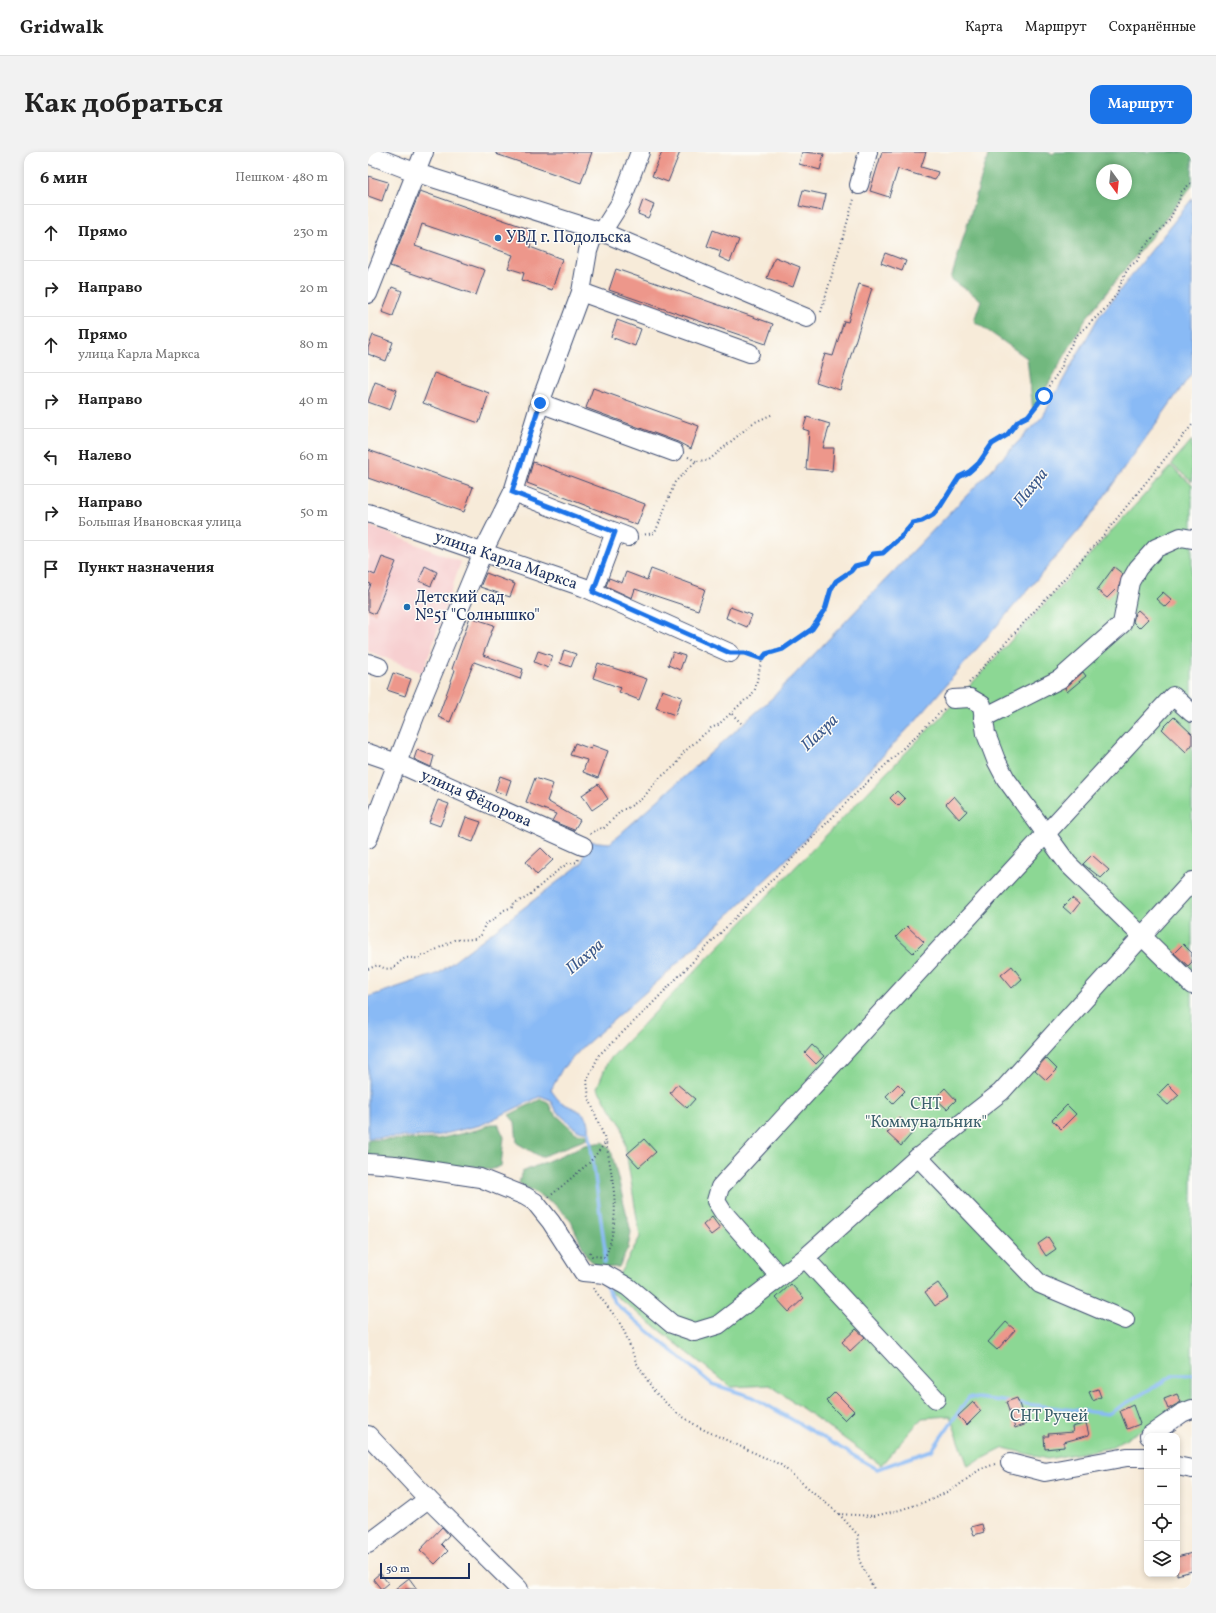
<!DOCTYPE html>
<html lang="ru">
<meta charset="utf-8">
<style>
:root{--surface:#fff;--page:#f2f2f2;--text:#222;--muted:#767676;--line:#e0e0e0;--accent:#1a73e8}
body{margin:0;font-family:Vollkorn,serif;background:var(--page);color:var(--text)}
.controls{position:absolute;right:12px;bottom:12px;display:grid;overflow:hidden;border-radius:8px;box-shadow:0 2px 6px #0003}
.controls button{width:36px;height:36px;display:grid;place-items:center;padding:0;border:0;border-bottom:1px solid var(--line);background:var(--surface);color:var(--text);font:20px sans-serif}
.compass{position:absolute;left:728px;top:12px;width:36px;height:36px;border-radius:50%;background:var(--surface);box-shadow:0 2px 6px #0003;rotate:165deg}
.scale{position:absolute;left:12px;bottom:10px;width:90px;box-sizing:border-box;padding-left:4px;border:2px solid #1b2f5e;border-top:0;font-size:11px;line-height:14px;white-space:nowrap;color:#1b2f5e;-webkit-text-stroke:3px #fdfcf7;paint-order:stroke}
.stop{position:absolute;width:12px;height:12px;margin:-9px;border:3px solid #1a73e8;border-radius:50%;background:#fff}
.stop.end{background:#1a73e8;border-color:#fff;box-shadow:0 1px 4px #0008}
.list{margin:0;padding:0;list-style:none}
h2{display:flex;justify-content:space-between;align-items:center;height:52px;margin:0;padding:0 16px;font-size:17px}
h2 small{font-size:13px;font-weight:400;color:var(--muted)}
.list li{display:grid;grid-template-columns:26px 1fr auto;gap:12px;align-items:center;box-sizing:border-box;height:56px;padding:0 16px;border-top:1px solid var(--line)}
.list b{display:block;font-size:15px;white-space:nowrap}
.list p{margin:0;font-size:13px;white-space:nowrap;color:var(--muted)}
.list em{font-size:13px;font-style:normal;color:var(--muted)}
.icon{flex:none;width:22px;height:22px;fill:none;stroke:currentColor;stroke-width:2;stroke-linecap:round;stroke-linejoin:round}
.map{position:relative;flex:none;width:824px;height:1437px;overflow:hidden;border-radius:12px}
header{display:flex;align-items:center;gap:24px;box-sizing:border-box;height:56px;padding:0 20px;background:var(--surface);border-bottom:1px solid var(--line)}
header strong{font-size:19px}
nav{display:flex;gap:22px;margin-inline-start:auto;font-size:14px}
.intro{display:flex;align-items:center;justify-content:space-between;box-sizing:border-box;height:96px;padding:0 24px}
h1{margin:0;font-size:28px}
.button{padding:10px 18px;border-radius:12px;background:var(--accent);color:#fff;font-size:14px;font-weight:700}
main{display:flex;gap:24px;padding:0 24px}
aside{flex:1;background:var(--surface);border-radius:12px;box-shadow:0 2px 6px #0003}
.map>svg:first-child{display:block}
.built{fill:#f7cfd0}
.green{fill:#8cd794;stroke:#548379}
.forest{fill:#71b87e;stroke:#46746e;fill-rule:evenodd}
.water{fill:#89baf5;stroke:#5274aa}
.lines{fill:none;stroke-linecap:round;stroke-linejoin:round}
.stream{stroke:#89baf5;stroke-width:3.5}
.building{fill:#ed978b}
.minor-casing{stroke:#3c4b70;stroke-width:20}
.path{stroke:#3c4b70;stroke-width:2;stroke-dasharray:1 3;stroke-linecap:butt}
.minor{stroke:#fff;stroke-width:18}
.route{stroke:#1a73e8;stroke-width:5}
.poi-dot{fill:#1f6fb2;stroke:#fdfcf7;stroke-width:1.5}
.labels{text-anchor:middle;dominant-baseline:central;stroke-width:3;stroke-linejoin:round;paint-order:stroke}
.poi-label{font-size:16px;fill:#1b2f5e;stroke:#fdfcf7;text-anchor:start}
.street-label{font-size:16px;fill:#1b2f5e;stroke:#fdfcf7}
.park-label{font-size:16px;fill:#3d616e;stroke:#fdfcf7}
.water-label{font-size:17px;font-style:italic;fill:#3c598b;stroke:#fdfcf7}
</style>
<header>
<strong>Gridwalk</strong>
<nav><a>Карта</a><a>Маршрут</a><a>Сохранённые</a></nav>
</header>
<div class="intro"><h1>Как добраться</h1><a class="button">Маршрут</a></div>
<main>
<aside>
<h2>6 мин<small>Пешком · 480 m</small></h2>
<ul class="list">
<li><svg class="icon" aria-label="ahead" viewBox="0 0 24 24"><path d="M12 20V5M6 11l6-6 6 6"/></svg><div><b>Прямо</b></div><em>230 m</em></li>
<li><svg class="icon" aria-label="right" viewBox="0 0 24 24"><path d="M7 20v-9h11M14 6l5 5-5 5"/></svg><div><b>Направо</b></div><em>20 m</em></li>
<li><svg class="icon" aria-label="ahead" viewBox="0 0 24 24"><path d="M12 20V5M6 11l6-6 6 6"/></svg><div><b>Прямо</b><p>улица Карла Маркса</p></div><em>80 m</em></li>
<li><svg class="icon" aria-label="right" viewBox="0 0 24 24"><path d="M7 20v-9h11M14 6l5 5-5 5"/></svg><div><b>Направо</b></div><em>40 m</em></li>
<li><svg class="icon" aria-label="left" viewBox="0 0 24 24"><path d="M17 20v-9H6M10 6l-5 5 5 5"/></svg><div><b>Налево</b></div><em>60 m</em></li>
<li><svg class="icon" aria-label="right" viewBox="0 0 24 24"><path d="M7 20v-9h11M14 6l5 5-5 5"/></svg><div><b>Направо</b><p>Большая Ивановская улица</p></div><em>50 m</em></li>
<li><svg class="icon" aria-label="arrive" viewBox="0 0 24 24"><path d="M6 21V4h12l-3 4 3 4H6"/></svg><div><b>Пункт назначения</b></div></li>
</ul>
</aside>
<div class="map">
<svg width="824" height="1437" viewBox="0 0 824 1437">
<rect width="100%" height="100%" fill="#fdfcf7"/>
<filter id="ink" filterUnits="userSpaceOnUse"><feTurbulence type="fractalNoise" baseFrequency=".025" numOctaves="2"/><feDisplacementMap in="SourceGraphic" scale="8" xChannelSelector="R" yChannelSelector="G"/><feConvolveMatrix kernelMatrix="1 2 1 2 8 2 1 2 1" color-interpolation-filters="sRGB"/></filter>
<filter id="wash" filterUnits="userSpaceOnUse"><feTurbulence type="fractalNoise" baseFrequency=".012" numOctaves="4" result="noise"/><feDisplacementMap in="SourceGraphic" scale="16" xChannelSelector="R" yChannelSelector="G"/><feGaussianBlur stdDeviation="0.9" result="paint"/><feColorMatrix in="noise" values="0 0 0 0 0 0 0 0 0 0 0 0 0 0 0 0 0 1.4 0 .05"/><feComposite in="paint" operator="in"/></filter>
<g filter="url(#wash)">
<rect width="100%" height="100%" fill="#f7ebd9"/>
<!-- built -->
<polygon class="built" points="0,373 93,410 55,521 0,499"/>
<!-- green -->
<g class="green">
<polygon points="824,288 824,330 803,312"/>
<polygon points="803,314 824,333 824,1252 806,1260 741,1296 679,1307 636,1296 600,1314 582,1264 554,1266 513,1313 402,1233 363,1235 242,1139 272,1085 254,974 229,936 240,909 584,553"/>
</g>
<!-- forest -->
<g class="forest">
<path d="M621 0H678L685 2 687 0H824V34L719 165 665 259 659 206 606 169 613 148 583 127ZM734 18H758V42H734Z"/>
<polygon points="173,947 180,950 184,959 208,981 219,982 219,987 173,1005 149,991 147,970 141,963"/>
<polygon points="123,972 130,972 136,985 133,1014 122,1018 105,1014 88,1018 59,1020 42,1028 12,1019 0,1018 0,988 70,987 113,977"/>
<polygon points="235,990 243,998 263,1080 260,1096 251,1115 231,1116 219,1105 202,1067 185,1051 151,1031 154,1020 217,993"/>
</g>
<!-- water -->
<path class="water" d="M824 47V221L757 315 718 370 547 569 416 710 296 824 216 894 194 917 183 938C186 942 189 947 193 950 208 959 223 959 221 980L209 978 187 958 182 948 173 944 113 973 68 984 0 986V845L71 821 214 711 219 689 242 691 403 547 675 264 730 166Z"/>
<g class="lines">
<!-- stream -->
<g class="stream">
<polyline points="221,980 237,1098 236,1111"/>
<polyline points="235,1129 248,1152 344,1232 385,1245 509,1317 564,1298 601,1245 740,1262 806,1223 824,1223"/>
</g>
</g>
<g id="blocks">
<!-- building -->
<g class="building">
<polygon points="128,0 224,0 213,31 128,2"/>
<polygon points="294,0 312,0 300,30 284,24"/>
<polygon points="434,0 456,2 452,18 431,12"/>
<polygon points="514,0 558,0 553,15 570,20 567,28 530,17 521,45 502,39"/>
<polygon points="0,24 20,30 14,49 0,44"/>
<polygon points="435,38 458,43 454,59 431,54"/>
<polygon points="52,39 167,79 162,95 194,107 184,138 154,128 156,121 140,116 145,103 54,72 47,94 117,118 108,143 22,114"/>
<polygon points="275,48 286,53 280,66 270,62"/>
<polygon points="345,78 371,88 362,110 351,105 353,99 339,94"/>
<polygon points="517,101 538,109 534,119 513,111"/>
<polygon points="407,105 432,115 425,135 399,126"/>
<polygon points="248,117 405,172 398,192 241,138"/>
<polygon points="491,132 504,136 472,238 448,230 457,202 465,204 476,169 480,170"/>
<polygon points="24,135 34,139 25,164 14,160"/>
<polygon points="249,168 273,177 267,194 243,185"/>
<polygon points="5,183 25,190 18,209 0,202 0,196"/>
<polygon points="66,221 121,241 111,271 55,251"/>
<polygon points="7,230 29,238 22,258 0,250"/>
<polygon points="225,236 331,274 323,297 310,290 218,256"/>
<polygon points="439,265 462,272 455,296 466,296 464,319 438,317 441,279 435,277"/>
<polygon points="0,298 105,335 96,360 0,326"/>
<polygon points="165,310 277,352 269,373 159,331"/>
<polygon points="14,405 28,410 7,462 0,459 0,440 3,432 0,431 0,420 7,423"/>
<polygon points="57,414 69,420 63,434 51,429"/>
<polygon points="746,415 755,422 751,434 739,446 729,438"/>
<polygon points="283,417 337,437 330,458 267,437 264,446 238,434 241,426 254,431 258,420 279,428"/>
<polygon points="118,421 147,432 142,445 112,435"/>
<polygon points="795,440 804,448 797,455 788,447"/>
<polygon points="362,455 384,463 379,475 358,466"/>
<polygon points="770,458 780,467 771,476 765,470 767,461"/>
<polygon points="102,465 126,473 115,503 155,517 152,527 106,510 82,570 70,565 87,518 84,517"/>
<polygon points="196,498 208,502 203,515 192,511"/>
<polygon points="170,499 185,504 180,516 166,510"/>
<polygon points="305,500 317,504 312,518 300,513"/>
<polygon points="230,511 279,527 271,548 251,540 253,536 225,526"/>
<polygon points="715,520 718,524 699,540 697,536"/>
<polygon points="25,521 43,527 37,544 19,538"/>
<polygon points="294,538 314,545 307,563 288,556"/>
<polygon points="806,565 824,582 824,593 818,600 794,577"/>
<polygon points="207,591 223,597 224,593 240,599 230,626 215,620 219,608 202,603"/>
<polygon points="49,598 66,604 63,615 46,607"/>
<polygon points="132,624 143,628 138,643 127,639"/>
<polygon points="167,626 185,632 179,649 212,668 206,678 184,669 188,662 158,650"/>
<polygon points="230,632 240,647 224,658 214,643"/>
<polygon points="529,639 537,647 530,654 522,646"/>
<polygon points="586,644 599,659 591,667 578,652"/>
<polygon points="70,648 81,652 72,674 61,670"/>
<polygon points="98,665 113,670 105,690 91,685"/>
<polygon points="173,696 185,708 169,723 158,710"/>
<polygon points="724,703 741,718 733,726 715,712"/>
<polygon points="704,746 711,752 703,762 695,755"/>
<polygon points="539,774 556,790 545,801 528,785"/>
<polygon points="815,792 824,801 824,810 820,814 806,801"/>
<polygon points="644,814 654,827 644,836 633,823"/>
<polygon points="444,893 456,904 448,912 437,901"/>
<polygon points="678,906 689,917 678,928 667,918"/>
<polygon points="309,932 327,947 319,956 302,941"/>
<polygon points="530,932 537,939 525,951 518,944"/>
<polygon points="800,932 811,943 800,953 789,943"/>
<polygon points="577,936 588,948 579,957 567,946"/>
<polygon points="699,953 708,962 693,977 684,968"/>
<polygon points="532,966 546,979 533,994 519,981"/>
<polygon points="276,987 288,1000 271,1015 259,1002"/>
<polygon points="344,1065 352,1076 343,1083 335,1073"/>
<polygon points="680,1085 688,1097 678,1104 670,1092"/>
<polygon points="570,1131 580,1145 567,1154 557,1140"/>
<polygon points="423,1132 436,1146 421,1160 408,1146"/>
<polygon points="638,1170 647,1178 629,1198 620,1190"/>
<polygon points="488,1177 497,1185 482,1199 474,1190"/>
<polygon points="730,1237 733,1245 725,1249 721,1240"/>
<polygon points="467,1240 486,1259 477,1268 458,1249"/>
<polygon points="809,1242 813,1250 800,1257 796,1247"/>
<polygon points="649,1246 658,1272 647,1276 638,1250"/>
<polygon points="605,1250 613,1259 599,1273 590,1264"/>
<polygon points="765,1253 772,1272 759,1277 752,1259"/>
<polygon points="718,1271 721,1283 696,1290 696,1295 677,1297 676,1284 681,1284 680,1282 705,1280 704,1275"/>
<polygon points="614,1372 616,1380 606,1383 603,1375"/>
<polygon points="74,1375 81,1383 73,1392 80,1399 67,1412 52,1398"/>
<polygon points="824,1401 824,1419 809,1423 809,1405"/>
<polygon points="12,1421 20,1431 13,1437 5,1427"/>
<polygon points="41,1426 49,1437 27,1437"/>
</g>
</g>
</g>
<g filter="url(#ink)">
<use href="#blocks" fill-opacity="0" stroke="#3c4b70" stroke-width="1"/>
<g class="lines">
<defs>
<g id="minor">
<polyline points="0,2 49,21 234,80 439,166"/>
<polyline points="491,33 500,0"/>
<polyline points="213,140 382,201"/>
<polyline points="0,142 56,0"/>
<polyline points="172,251 306,300"/>
<polyline points="145,340 260,385"/>
<polyline points="0,361 215,435 362,501"/>
<polyline points="225,439 247,380"/>
<polyline points="0,511 11,515"/>
<polyline points="585,547 602,546 614,553 618,582 628,608 638,627 700,712 824,833"/>
<polyline points="615,566 692,527 754,472 762,430 770,416 788,396 813,385 824,387"/>
<polyline points="0,601 29,611 215,694"/>
<polyline points="0,687 47,564 115,400 145,340 172,251 213,140 220,99 224,87 234,80 253,50 272,0"/>
<polyline points="550,1005 672,1132 757,1168"/>
<polyline points="0,1011 27,1013 112,1026 157,1044 167,1050 183,1070 215,1120 237,1122 260,1135 304,1172 327,1180 350,1173 437,1106 550,1005 633,940 824,729"/>
<polyline points="437,1106 568,1247"/>
<polyline points="412,1125 355,1060 348,1049 352,1035 805,544 824,561"/>
<polyline points="0,1283 60,1347 151,1437"/>
<polyline points="781,1284 814,1261 824,1257"/>
<polyline points="642,1311 677,1320 759,1305 779,1305"/>
<polyline points="809,1314 824,1317"/>
<polyline points="0,1392 60,1347"/>
</g>
</defs>
<!-- minor casing -->
<use href="#minor" class="minor-casing"/>
<!-- path -->
<g class="path">
<polyline points="453,160 486,47"/>
<polyline points="320,305 328,309"/>
<polyline points="273,383 287,381 307,330 328,309 341,308 385,271 405,262"/>
<polyline points="377,501 394,507"/>
<polyline points="601,531 734,385 824,273"/>
<polyline points="364,562 373,571"/>
<polyline points="222,682 232,676 235,677 255,657 258,657 275,646 289,628 308,613 315,601 343,576 350,573 377,548 382,546 387,537 393,511 397,502 415,497 444,477 457,458 463,437 468,429 489,413 499,411 501,406 505,402 515,401 545,371 554,369 565,363 572,355 591,325 601,320 611,311 624,292 639,283 650,269 660,264 694,215 695,207 706,188 706,186 737,157 748,143 757,122 762,114 769,109 776,95 800,70 811,49 813,40 824,30"/>
<path d="M0 817 10 813C27 824 30 807 39 806 42 805 48 807 52 806L54 803H58L86 788 107 787 113 783 117 772 125 768 136 758 145 755 146 751 158 746 189 719 199 712 209 710 210 707"/>
<polyline points="181,1045 221,1011 238,990 221,946 219,929 231,903 278,858 481,648 576,557"/>
<path d="M222 1100 224 1104 237 1105C254 1065 245 1031 238 990"/>
<polyline points="225,1136 250,1168 257,1181 268,1210 286,1239 306,1259 332,1276 413,1313 471,1362 506,1364 532,1358 563,1348 587,1336 611,1318 627,1312"/>
<polyline points="471,1362 490,1383 492,1410 506,1437"/>
</g>
<!-- minor -->
<use href="#minor" class="minor"/>
</g>
</g>
<g class="lines" filter="url(#ink)">
<!-- route -->
<polyline class="route" points="172,251 144,340 247,380 225,440 362,501 377,501 394,507 398,502 415,497 444,477 457,458 463,437 468,429 483,419 487,414 499,411 501,406 505,402 515,401 534,384 545,371 554,369 565,363 572,355 591,325 601,320 611,311 624,292 639,283 650,269 660,264 676,244"/>
</g>
<!-- markers -->
<g class="poi-dot">
<circle cx="130" cy="86" r="4"/>
<circle cx="39" cy="455" r="4"/>
</g>
<g class="labels">
<!-- poi labels -->
<g class="poi-label">
<text x="138" y="86">УВД г. Подольска</text>
<text x="47" y="446">Детский сад<tspan x="47" dy="18">№51 "Солнышко"</tspan></text>
</g>
<!-- street labels -->
<g class="street-label">
<text transform="translate(138 409) rotate(19)">улица Карла Маркса</text>
<text transform="translate(108 647) rotate(24)">улица Фёдорова</text>
</g>
<!-- park labels -->
<g class="park-label">
<text x="558" y="953">СНТ<tspan x="558" dy="18">"Коммунальник"</tspan></text>
<text x="681" y="1265">СНТ Ручей</text>
</g>
<!-- water labels -->
<g class="water-label">
<text transform="translate(663 336) rotate(-51)">Пахра</text>
<text transform="translate(452 581) rotate(-44)">Пахра</text>
<text transform="translate(217 805) rotate(-41)">Пахра</text>
</g>
</g>
</svg>
<div class="controls">
<button>+</button>
<button>−</button>
<button><svg class="icon" aria-label="locate" viewBox="0 0 24 24"><circle cx="12" cy="12" r="6"/><path d="M12 2v4M12 18v4M2 12h4M18 12h4"/></svg></button>
<button><svg class="icon" aria-label="layers" viewBox="0 0 24 24"><path d="M12 4l9 5-9 5-9-5zM3 14l9 5 9-5"/></svg></button>
</div>
<svg class="compass" viewBox="-18 -18 36 36"><path d="M0-13l5 13h-10z" fill="#e53935"/><path d="M0 13l5-13h-10z" fill="#767676"/></svg>
<div class="scale">50 m</div>
<div class="stop" style="left:676px;top:244px"></div>
<div class="stop end" style="left:172px;top:251px"></div>
</div>
</main>
